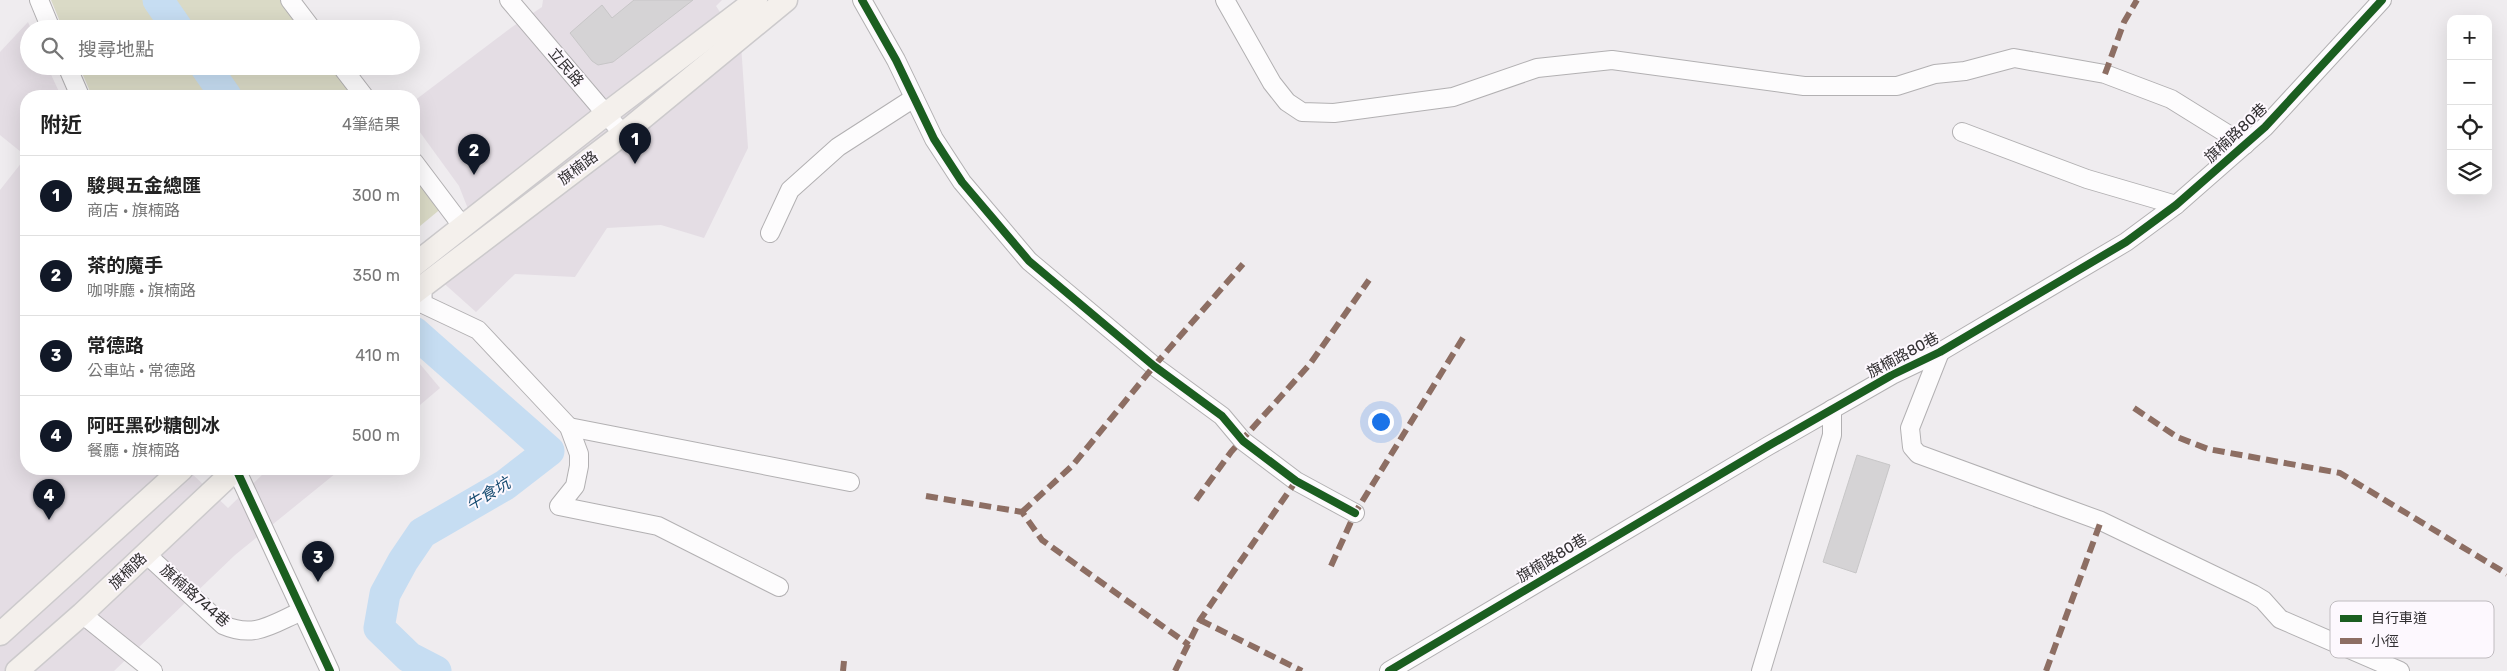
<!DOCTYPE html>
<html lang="zh-TW">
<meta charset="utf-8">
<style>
:root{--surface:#fff;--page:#f2f2f2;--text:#222;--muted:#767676;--line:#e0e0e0;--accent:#111827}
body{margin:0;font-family:Rubik,"Noto Sans TC",sans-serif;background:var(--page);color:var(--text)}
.controls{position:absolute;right:15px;top:15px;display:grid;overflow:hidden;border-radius:10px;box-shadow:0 5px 20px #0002}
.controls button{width:45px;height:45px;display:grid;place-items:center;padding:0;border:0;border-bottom:1px solid var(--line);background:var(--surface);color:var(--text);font:25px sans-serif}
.you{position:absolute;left:1380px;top:421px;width:18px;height:18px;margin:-12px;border:4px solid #fff;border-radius:50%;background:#1a73e8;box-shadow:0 0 0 8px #1a73e833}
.badge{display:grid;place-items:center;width:32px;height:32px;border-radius:50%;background:var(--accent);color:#fff;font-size:16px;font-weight:700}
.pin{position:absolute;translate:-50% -41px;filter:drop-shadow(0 1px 2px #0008)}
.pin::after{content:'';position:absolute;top:26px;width:18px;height:15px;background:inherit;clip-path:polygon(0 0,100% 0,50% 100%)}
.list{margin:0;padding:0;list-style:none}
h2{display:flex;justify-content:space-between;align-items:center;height:65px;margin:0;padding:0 20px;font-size:21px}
h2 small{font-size:16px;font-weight:400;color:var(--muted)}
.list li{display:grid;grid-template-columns:32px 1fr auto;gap:15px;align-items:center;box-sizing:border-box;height:80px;padding:0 20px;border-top:1px solid var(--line)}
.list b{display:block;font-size:19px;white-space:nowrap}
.list p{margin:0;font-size:16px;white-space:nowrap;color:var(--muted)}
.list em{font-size:16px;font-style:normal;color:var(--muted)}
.icon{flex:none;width:28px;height:28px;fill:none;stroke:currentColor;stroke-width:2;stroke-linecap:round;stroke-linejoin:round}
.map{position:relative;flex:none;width:2507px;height:671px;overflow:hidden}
.search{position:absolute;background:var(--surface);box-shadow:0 5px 20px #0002;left:20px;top:20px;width:400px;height:55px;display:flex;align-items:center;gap:12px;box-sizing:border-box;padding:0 18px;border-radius:28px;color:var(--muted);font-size:19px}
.panel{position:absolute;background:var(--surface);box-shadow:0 5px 20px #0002;left:20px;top:90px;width:400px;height:385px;border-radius:20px}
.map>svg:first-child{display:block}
.built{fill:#e4dde4}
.green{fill:#dadac6}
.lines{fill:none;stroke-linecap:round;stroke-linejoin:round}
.river{stroke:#c6ddf2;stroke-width:31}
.building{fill:#d5d3d5;stroke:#c7c6c7}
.minor-casing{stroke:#b2b0b2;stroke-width:20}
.major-casing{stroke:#cccacc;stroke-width:25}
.minor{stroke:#fdfcfd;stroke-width:18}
.major{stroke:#f4f0ec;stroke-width:22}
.quiet{stroke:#8d6e63;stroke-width:6;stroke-dasharray:12 6;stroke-linecap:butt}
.cycleway-casing{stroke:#fdf8fe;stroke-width:11}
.cycleway{stroke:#1b5e20;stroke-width:8}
.labels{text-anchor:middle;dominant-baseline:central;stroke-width:4;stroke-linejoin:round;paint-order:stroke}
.street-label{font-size:15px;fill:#312f31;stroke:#fdf8fe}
.water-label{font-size:16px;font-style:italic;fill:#184c72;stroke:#fdf8fe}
.key{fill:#fdf8fe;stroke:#c0bcc0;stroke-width:1}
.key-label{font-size:14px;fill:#312f31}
</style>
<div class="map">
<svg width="2507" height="671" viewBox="0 0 2507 671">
<rect width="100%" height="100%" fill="#efecef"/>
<!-- built -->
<g class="built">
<polygon points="543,0 722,0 716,6 741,44 748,148 704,238 661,225 607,228 575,277 515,274 476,312 420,262 472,219 459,186 414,124 414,101 512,27 542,7"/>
<polygon points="28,22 31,29 29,29 29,66 47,66 61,96 26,96 26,156 0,135 0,52"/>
<polygon points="26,157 26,469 187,469 228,508 268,469 341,469 235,555 114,671 0,671 0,190"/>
<polygon points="414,357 440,388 414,410"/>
</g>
<!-- green -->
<g class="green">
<polygon points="51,0 280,0 302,29 63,29"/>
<polygon points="79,66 332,66 356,96 92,96"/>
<polygon points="414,170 443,207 414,231"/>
</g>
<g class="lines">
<!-- river -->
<g class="river">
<polyline points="158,0 178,29"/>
<polyline points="205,66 226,96"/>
<polyline points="414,332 549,451 505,485 422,533 403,561 385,594 379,628 409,657 436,671"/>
</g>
</g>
<!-- building -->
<g class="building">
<polygon points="634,0 693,0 613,62 598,65 592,61 570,33 602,5 612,18"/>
<polygon points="1857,455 1890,465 1856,573 1823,562"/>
</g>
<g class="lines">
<defs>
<g id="minor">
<polyline points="39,0 51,29"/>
<polyline points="290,0 312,29"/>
<polyline points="509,0 623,134"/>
<polyline points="862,0 896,60 934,139 962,182 1029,261 1154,366 1222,416 1243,441 1296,481 1355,513"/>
<polyline points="1225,0 1272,83 1287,102 1302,112 1334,113 1453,97 1537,68 1612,60 1804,86 1897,86 1935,74 1965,71 2014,58 2105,74 2171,99 2245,145"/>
<polyline points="67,66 80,96"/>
<polyline points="341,66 364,96"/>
<polyline points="1962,132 2087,179 2176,205"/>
<polyline points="414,162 463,227"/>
<polyline points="770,233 790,190 838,147 914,98"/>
<polyline points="422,286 423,304 478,330 569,427 579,454 579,466 575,486 559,506 658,526 779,587"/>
<polyline points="1940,352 1910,428 1912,447 1918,454 2101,521 2253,594 2263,600 2280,619 2400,671"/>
<polyline points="569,427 850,482"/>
<polyline points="236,469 330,671"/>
<path d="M146 554 223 625C255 639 272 624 302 611"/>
<polyline points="82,614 153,671"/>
<polyline points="1389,671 1768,446 1892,375 1940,352 2126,242 2176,205 2265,127 2382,0"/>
<polyline points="1761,671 1832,435 1832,409"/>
</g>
<g id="major">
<polyline points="414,265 606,114 756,0"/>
<polyline points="414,293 623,134 786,0"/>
<polyline points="0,634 182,469"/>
<polyline points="17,671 82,614 236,469"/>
</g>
</defs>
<!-- minor casing -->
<use href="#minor" class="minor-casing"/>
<!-- major casing -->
<use href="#major" class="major-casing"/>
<!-- minor -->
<use href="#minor" class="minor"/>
<!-- major -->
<use href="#major" class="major"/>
<!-- quiet -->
<g class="quiet">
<polyline points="2105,74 2124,22 2137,0"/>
<polyline points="2134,408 2177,437 2208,449 2340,473 2507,574"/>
<polyline points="926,496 1022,512 1042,540 1189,645"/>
<polyline points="1196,500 1231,452 1310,364 1369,280"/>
<polyline points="1022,512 1073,465 1154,366 1243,264"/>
<polyline points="1331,566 1355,513 1466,333"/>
<polyline points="1200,620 1302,671"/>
<polyline points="843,671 844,661"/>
<polyline points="1175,671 1200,620 1296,481"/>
<polyline points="2046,671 2101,521"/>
</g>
<defs>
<g id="cycleway">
<polyline points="862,0 896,60 934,139 962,182 1029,261 1154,366 1222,416 1243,441 1296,481 1355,513"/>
<polyline points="236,469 330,671"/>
<polyline points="1389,671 1768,446 1892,375 1940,352 2126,242 2176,205 2265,127 2382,0"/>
</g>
</defs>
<!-- cycleway casing -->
<use href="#cycleway" class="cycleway-casing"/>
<!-- cycleway -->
<use href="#cycleway" class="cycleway"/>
</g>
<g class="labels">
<!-- street labels -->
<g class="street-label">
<text transform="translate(566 67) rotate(50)">立民路</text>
<text transform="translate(2236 133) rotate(-43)">旗楠路80巷</text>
<text transform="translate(578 168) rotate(-37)">旗楠路</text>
<text transform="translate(1903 355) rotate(-28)">旗楠路80巷</text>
<text transform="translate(1552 558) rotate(-31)">旗楠路80巷</text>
<text transform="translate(128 571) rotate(-44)">旗楠路</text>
<text transform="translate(195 596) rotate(41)">旗楠路744巷</text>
</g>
<!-- water labels -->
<g class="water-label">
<text transform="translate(488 494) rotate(-31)">牛食坑</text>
</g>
</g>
<!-- legend -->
<rect x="2330" y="601" width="164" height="57" rx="8" class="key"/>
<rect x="2340" y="615" width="22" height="7" fill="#1b5e20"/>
<rect x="2340" y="638" width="22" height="6" fill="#8d6e63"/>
<g class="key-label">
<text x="2371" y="623">自行車道</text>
<text x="2371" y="646">小徑</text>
</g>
</svg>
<div class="controls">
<button>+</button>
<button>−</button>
<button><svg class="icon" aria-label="locate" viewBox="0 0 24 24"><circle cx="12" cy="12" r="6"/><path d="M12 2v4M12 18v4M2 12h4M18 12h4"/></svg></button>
<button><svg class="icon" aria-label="layers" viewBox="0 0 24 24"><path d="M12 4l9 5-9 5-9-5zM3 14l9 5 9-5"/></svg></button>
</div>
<div class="you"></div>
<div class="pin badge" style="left:635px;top:164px">1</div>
<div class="pin badge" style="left:474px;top:175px">2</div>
<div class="pin badge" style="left:318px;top:582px">3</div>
<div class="pin badge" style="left:49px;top:520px">4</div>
<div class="search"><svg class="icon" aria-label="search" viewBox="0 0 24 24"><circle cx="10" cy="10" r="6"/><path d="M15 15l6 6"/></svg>搜尋地點</div>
<section class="panel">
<h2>附近<small>4筆結果</small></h2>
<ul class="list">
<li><span class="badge">1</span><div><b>駿興五金總匯</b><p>商店 · 旗楠路</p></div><em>300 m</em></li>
<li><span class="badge">2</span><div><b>茶的魔手</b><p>咖啡廳 · 旗楠路</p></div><em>350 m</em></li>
<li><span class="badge">3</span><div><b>常德路</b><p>公車站 · 常德路</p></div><em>410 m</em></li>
<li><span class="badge">4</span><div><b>阿旺黑砂糖刨冰</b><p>餐廳 · 旗楠路</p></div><em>500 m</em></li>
</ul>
</section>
</div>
